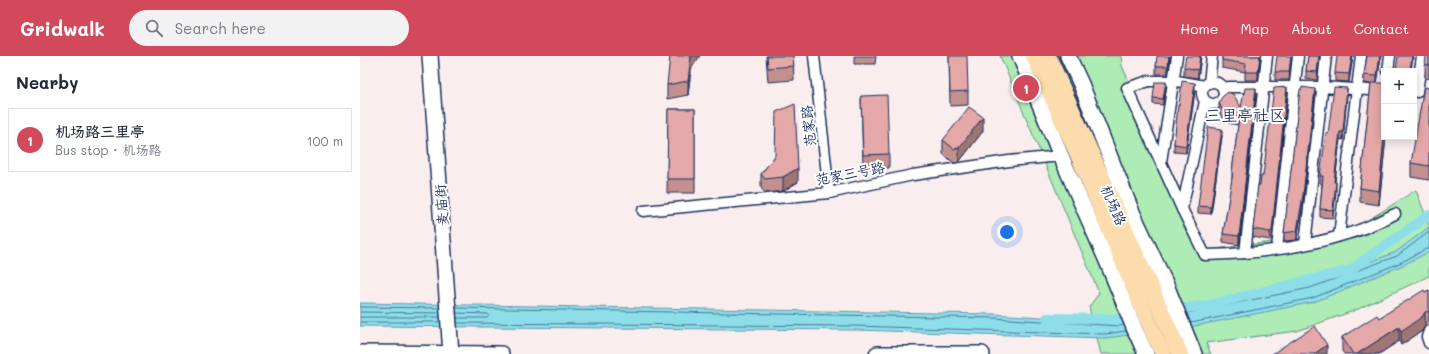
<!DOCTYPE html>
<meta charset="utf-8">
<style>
:root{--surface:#fff;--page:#f2f2f3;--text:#1f2937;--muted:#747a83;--line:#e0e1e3;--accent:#d1495b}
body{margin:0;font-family:Mali,"LXGW WenKai TC",sans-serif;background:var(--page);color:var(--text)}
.controls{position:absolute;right:12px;top:12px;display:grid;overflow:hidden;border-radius:0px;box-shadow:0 2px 10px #0003}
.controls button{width:36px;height:36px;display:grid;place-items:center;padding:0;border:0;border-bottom:1px solid var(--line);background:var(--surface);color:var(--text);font:20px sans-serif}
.you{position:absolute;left:647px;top:176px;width:14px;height:14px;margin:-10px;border:3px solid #fff;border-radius:50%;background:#1a73e8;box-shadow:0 0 0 6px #1a73e833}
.badge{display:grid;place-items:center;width:26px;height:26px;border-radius:50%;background:var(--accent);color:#fff;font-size:13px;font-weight:700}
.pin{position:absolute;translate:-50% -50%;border:2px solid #fff;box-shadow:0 1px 4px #0006}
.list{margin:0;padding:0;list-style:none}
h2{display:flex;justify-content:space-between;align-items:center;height:52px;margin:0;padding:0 16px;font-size:17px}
h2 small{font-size:13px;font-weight:400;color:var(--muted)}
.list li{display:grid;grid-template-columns:26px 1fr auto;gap:12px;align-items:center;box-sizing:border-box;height:64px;margin:0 8px 8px;padding:0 8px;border:1px solid var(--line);border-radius:0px}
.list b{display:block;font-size:15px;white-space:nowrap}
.list p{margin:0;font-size:13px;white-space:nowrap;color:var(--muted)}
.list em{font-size:13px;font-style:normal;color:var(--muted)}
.icon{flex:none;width:22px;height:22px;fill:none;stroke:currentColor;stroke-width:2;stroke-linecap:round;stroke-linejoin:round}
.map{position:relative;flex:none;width:1069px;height:298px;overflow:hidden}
header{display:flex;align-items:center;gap:24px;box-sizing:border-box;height:56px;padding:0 20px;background:var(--accent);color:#fff}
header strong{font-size:19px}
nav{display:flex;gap:22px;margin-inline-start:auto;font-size:14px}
.search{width:280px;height:36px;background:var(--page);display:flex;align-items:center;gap:10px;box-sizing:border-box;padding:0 14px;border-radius:22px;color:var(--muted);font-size:15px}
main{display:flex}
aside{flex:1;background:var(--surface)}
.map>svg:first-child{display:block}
.green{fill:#adecb4;stroke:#648e89}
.water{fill:#8edee9;stroke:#6098b1}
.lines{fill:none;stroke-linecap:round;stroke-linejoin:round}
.shore{stroke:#497596;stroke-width:1}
.canal{stroke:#8edee9;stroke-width:10}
.street-casing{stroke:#1b2f5e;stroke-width:13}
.secondary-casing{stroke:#1b2f5e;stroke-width:18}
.primary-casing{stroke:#1b2f5e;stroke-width:19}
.street{stroke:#fff;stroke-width:10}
.secondary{stroke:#fff;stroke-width:15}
.primary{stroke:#fcdcac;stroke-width:16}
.wall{fill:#c39090;stroke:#1b2f5e}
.shaded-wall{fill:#9f7675;stroke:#1b2f5e}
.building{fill:#e3a8a7;stroke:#1b2f5e}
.labels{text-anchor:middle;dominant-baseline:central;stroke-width:4;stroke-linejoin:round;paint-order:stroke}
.street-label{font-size:14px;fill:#1b2f5e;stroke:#fff}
.quarter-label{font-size:16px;fill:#1b2f5e;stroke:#fff}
</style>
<header>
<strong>Gridwalk</strong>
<div class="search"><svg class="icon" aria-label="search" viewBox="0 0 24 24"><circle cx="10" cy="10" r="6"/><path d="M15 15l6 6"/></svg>Search here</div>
<nav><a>Home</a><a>Map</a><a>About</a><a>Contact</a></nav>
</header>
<main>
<aside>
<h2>Nearby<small></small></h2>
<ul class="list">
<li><span class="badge">1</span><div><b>机场路三里亭</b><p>Bus stop · 机场路</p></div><em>100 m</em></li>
</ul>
</aside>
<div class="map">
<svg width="1069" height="298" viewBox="0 0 1069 298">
<rect width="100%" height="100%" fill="#f9eeed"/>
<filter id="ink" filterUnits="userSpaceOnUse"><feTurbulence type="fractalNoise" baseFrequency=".025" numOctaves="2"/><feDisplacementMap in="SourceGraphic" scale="8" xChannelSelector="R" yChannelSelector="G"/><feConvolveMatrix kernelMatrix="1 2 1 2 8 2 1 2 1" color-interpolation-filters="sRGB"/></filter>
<g filter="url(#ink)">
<!-- green -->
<polygon class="green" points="640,0 761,0 762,10 846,194 953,181 1000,169 1056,134 1069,169 1069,220 996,254 937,275 846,287 851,298 741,298 729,251 739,237"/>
<!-- water -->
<polygon class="water" points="1069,171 1069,196 1043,209 954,246 830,271 745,282 495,274 0,270 0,247 634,258 759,266 948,229 1036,196"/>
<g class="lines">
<!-- shore -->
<g class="shore">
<polyline points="0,251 79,252"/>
<polyline points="96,252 634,262 759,270 764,269"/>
<polyline points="0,256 80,257"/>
<polyline points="97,257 128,258 129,260 127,262 97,262"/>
<polyline points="827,257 950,232 1037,200 1069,176"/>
<polyline points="0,261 80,261"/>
<polyline points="0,266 80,266"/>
<polyline points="97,267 495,270 745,278 766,275"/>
<polyline points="831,267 953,242 1042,206 1066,193 1069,193"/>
</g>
<!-- canal -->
<g class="canal">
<polyline points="811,254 849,249 990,214 1069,159"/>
<polyline points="687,262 754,263 775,260"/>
</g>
<defs>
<g id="street">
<polyline points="454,0 469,137"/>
<polyline points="1028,15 1030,0"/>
<circle cx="853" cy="37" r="11"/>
<polyline points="849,27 852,0"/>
<path d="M845 30 817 25H789L767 32 822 153 845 199C893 198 944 192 990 177 1005 173 1020 165 1035 158"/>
<polyline points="863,33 868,31 962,31 1024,35"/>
<polyline points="1057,36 1062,0"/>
<polyline points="801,106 817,0"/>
<polyline points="822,153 845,45"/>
<polyline points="283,155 469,137 553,119 649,105 701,100"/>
<polyline points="979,180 1001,0"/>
<polyline points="945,188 966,0"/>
<polyline points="917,193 938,0"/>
<polyline points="885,197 907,0"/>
<polyline points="1069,275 1067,281 1069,287"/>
</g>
<g id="secondary">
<polyline points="70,0 91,298"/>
<polyline points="660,0 701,100 747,205 775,274 786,298"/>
<polyline points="708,0 721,28 771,154 806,229 834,298"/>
<polyline points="0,297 141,298"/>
<polyline points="517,298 622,298"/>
</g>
<g id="primary">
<polyline points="674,0 719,101 791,272 803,298"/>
<polyline points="688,0 820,298"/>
</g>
</defs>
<!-- street casing -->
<use href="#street" class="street-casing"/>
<!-- secondary casing -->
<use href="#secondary" class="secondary-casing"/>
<!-- primary casing -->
<use href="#primary" class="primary-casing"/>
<!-- street -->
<use href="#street" class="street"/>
<!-- secondary -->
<use href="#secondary" class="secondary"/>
<!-- primary -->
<use href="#primary" class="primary"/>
</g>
<!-- wall -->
<g class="wall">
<polygon points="406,0 433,0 434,24 408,26"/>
<polygon points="494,0 516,0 515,8 494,8"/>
<polygon points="589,0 608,35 608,49 590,50"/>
<polygon points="810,0 808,18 796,18 796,10"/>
<polygon points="841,0 838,22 824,20 824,11"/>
<polygon points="862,0 901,0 898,24 885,24 885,16 862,12"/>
<polygon points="931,0 929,24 915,24 915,16"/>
<polygon points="948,0 959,0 957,24 946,23 946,15"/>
<polygon points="993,0 989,26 975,25 975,17"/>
<polygon points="1021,0 1017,27 1024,81 1026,81 1019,149 1000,146 1000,132 1011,28 1004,27 1004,19"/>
<polygon points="1069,0 1069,23 1065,22 1065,8"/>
<polygon points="331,13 328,39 307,43 307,29"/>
<polygon points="806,32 803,49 793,48 793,42"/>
<polygon points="1069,32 1069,124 1051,121 1051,107"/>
<polygon points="835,35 826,97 814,96 814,88 819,49"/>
<polygon points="987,39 983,84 980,83 975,126 976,134 973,162 960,161 960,153 962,128 960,127 960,120"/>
<polygon points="501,40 529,98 529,112 503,113"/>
<polygon points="896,40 879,189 863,186 863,178 872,124 872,116 878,69 868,67 868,63 862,62 859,55 859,46 881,51"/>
<polygon points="927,40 912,183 910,184 893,181 893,173 900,129"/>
<polygon points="955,41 943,147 937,184 924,185 924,177"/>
<polygon points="308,53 335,53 335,137 307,137"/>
<polygon points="623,75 599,106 594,107 583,98 583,84"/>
<polygon points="862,80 851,158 838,157 838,150"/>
<polygon points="415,100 438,126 423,135 405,137 401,132 401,118"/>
<polygon points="1069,234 1069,269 1065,270 1062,275 1041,289 1039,285 1019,298 984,298 982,295 982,281 1019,262"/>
</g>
<!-- shaded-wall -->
<g class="shaded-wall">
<polygon points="331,0 340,0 331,13 328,39 328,25"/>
<polygon points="809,0 810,0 808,18 808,10"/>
<polygon points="840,0 841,0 838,22 838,14"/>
<polygon points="900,0 901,0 898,24 898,16"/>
<polygon points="992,0 993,0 989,26 989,18"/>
<polygon points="1020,0 1021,0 1017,28 1017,20"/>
<polygon points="1052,0 1053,0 1051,15 1050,15"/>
<polygon points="806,26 806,32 803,49 803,43"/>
<polygon points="835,27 835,35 826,97 826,90"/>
<polygon points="927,31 927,40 912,183 910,184 910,176"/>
<polygon points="896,32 896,40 879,189 879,180"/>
<polygon points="987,32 987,39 983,84 983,76"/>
<polygon points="955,33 955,41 943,147 937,184 937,175"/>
<polygon points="623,61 623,75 599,106 599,92"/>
<polygon points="862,73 862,80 851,158 851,151"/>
<polygon points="980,76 980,83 974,133 974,126"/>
<polygon points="1024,81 1026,81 1019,149 1019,135"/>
<polygon points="438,112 438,126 423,135 423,121"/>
<polygon points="976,126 976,134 973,162 973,154"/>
<polygon points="1065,256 1065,270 1062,275 1041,289 1041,275"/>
<polygon points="1039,271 1039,285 1019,298 997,298"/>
<polygon points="967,289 967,298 954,298"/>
</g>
<!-- building -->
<g class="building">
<polygon points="310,0 331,0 328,25 307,29"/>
<polygon points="407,0 433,0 434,10 408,12"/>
<polygon points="589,0 607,0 608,35 590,36"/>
<polygon points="797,0 809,0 808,10 796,10"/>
<polygon points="826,0 840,0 838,14 824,11"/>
<polygon points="862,0 900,0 898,16 885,16 886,8 862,4"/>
<polygon points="917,0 931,0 929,16 915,16"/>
<polygon points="948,0 959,0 957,16 946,15"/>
<polygon points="977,0 992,0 989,18 975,17"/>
<polygon points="1007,0 1020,0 1017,20 1004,19"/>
<polygon points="1038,0 1052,0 1050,15 1036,15"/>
<polygon points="1066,0 1069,0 1069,9 1065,8"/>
<polygon points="822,25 835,27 826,90 814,88 818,49 819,49"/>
<polygon points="795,26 806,26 803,43 793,42"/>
<polygon points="1011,27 1024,27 1024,81 1019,135 1000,132"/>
<polygon points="927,31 912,175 910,176 893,173 898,129 900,129 901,120 903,120 914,32"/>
<polygon points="942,31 955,33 943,139 937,175 924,177 940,33 942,33"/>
<polygon points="974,31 987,32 983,76 980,76 974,126 976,126 973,154 960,153 963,120 960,120 966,77 968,78"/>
<polygon points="1064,31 1069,32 1069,110 1051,107"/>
<polygon points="885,32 896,32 879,180 863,178 873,116 872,116 879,61 868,59 869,55 862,54 859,46 863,40 868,36 873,38 881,51"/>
<polygon points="527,39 529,98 503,99 501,40"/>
<polygon points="435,48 438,112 423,121 405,123 401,118 415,100 416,56"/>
<polygon points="609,51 623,61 599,92 594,93 583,84"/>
<polygon points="308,53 335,53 335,123 307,123"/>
<polygon points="848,71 862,73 851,151 838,150"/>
<polygon points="1064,234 1065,236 1069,234 1069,255 1065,256 1062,261 1041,275 1039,271 997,298 993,298 982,281 1017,259 1019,262"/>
<polygon points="955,270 967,289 954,298 912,298"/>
</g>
</g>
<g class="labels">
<!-- street labels -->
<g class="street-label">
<text transform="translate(448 70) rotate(-96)">范家路</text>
<text transform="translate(490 117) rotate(-11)">范家三号路</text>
<text transform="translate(81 149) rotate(-94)">麦庙街</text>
<text transform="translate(754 149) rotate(66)">机场路</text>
</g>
<!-- quarter labels -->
<g class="quarter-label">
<text x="885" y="58">三里亭社区</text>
</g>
</g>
</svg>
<div class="controls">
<button>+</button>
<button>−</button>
</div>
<div class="you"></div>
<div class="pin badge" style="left:666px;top:32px">1</div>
</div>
</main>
